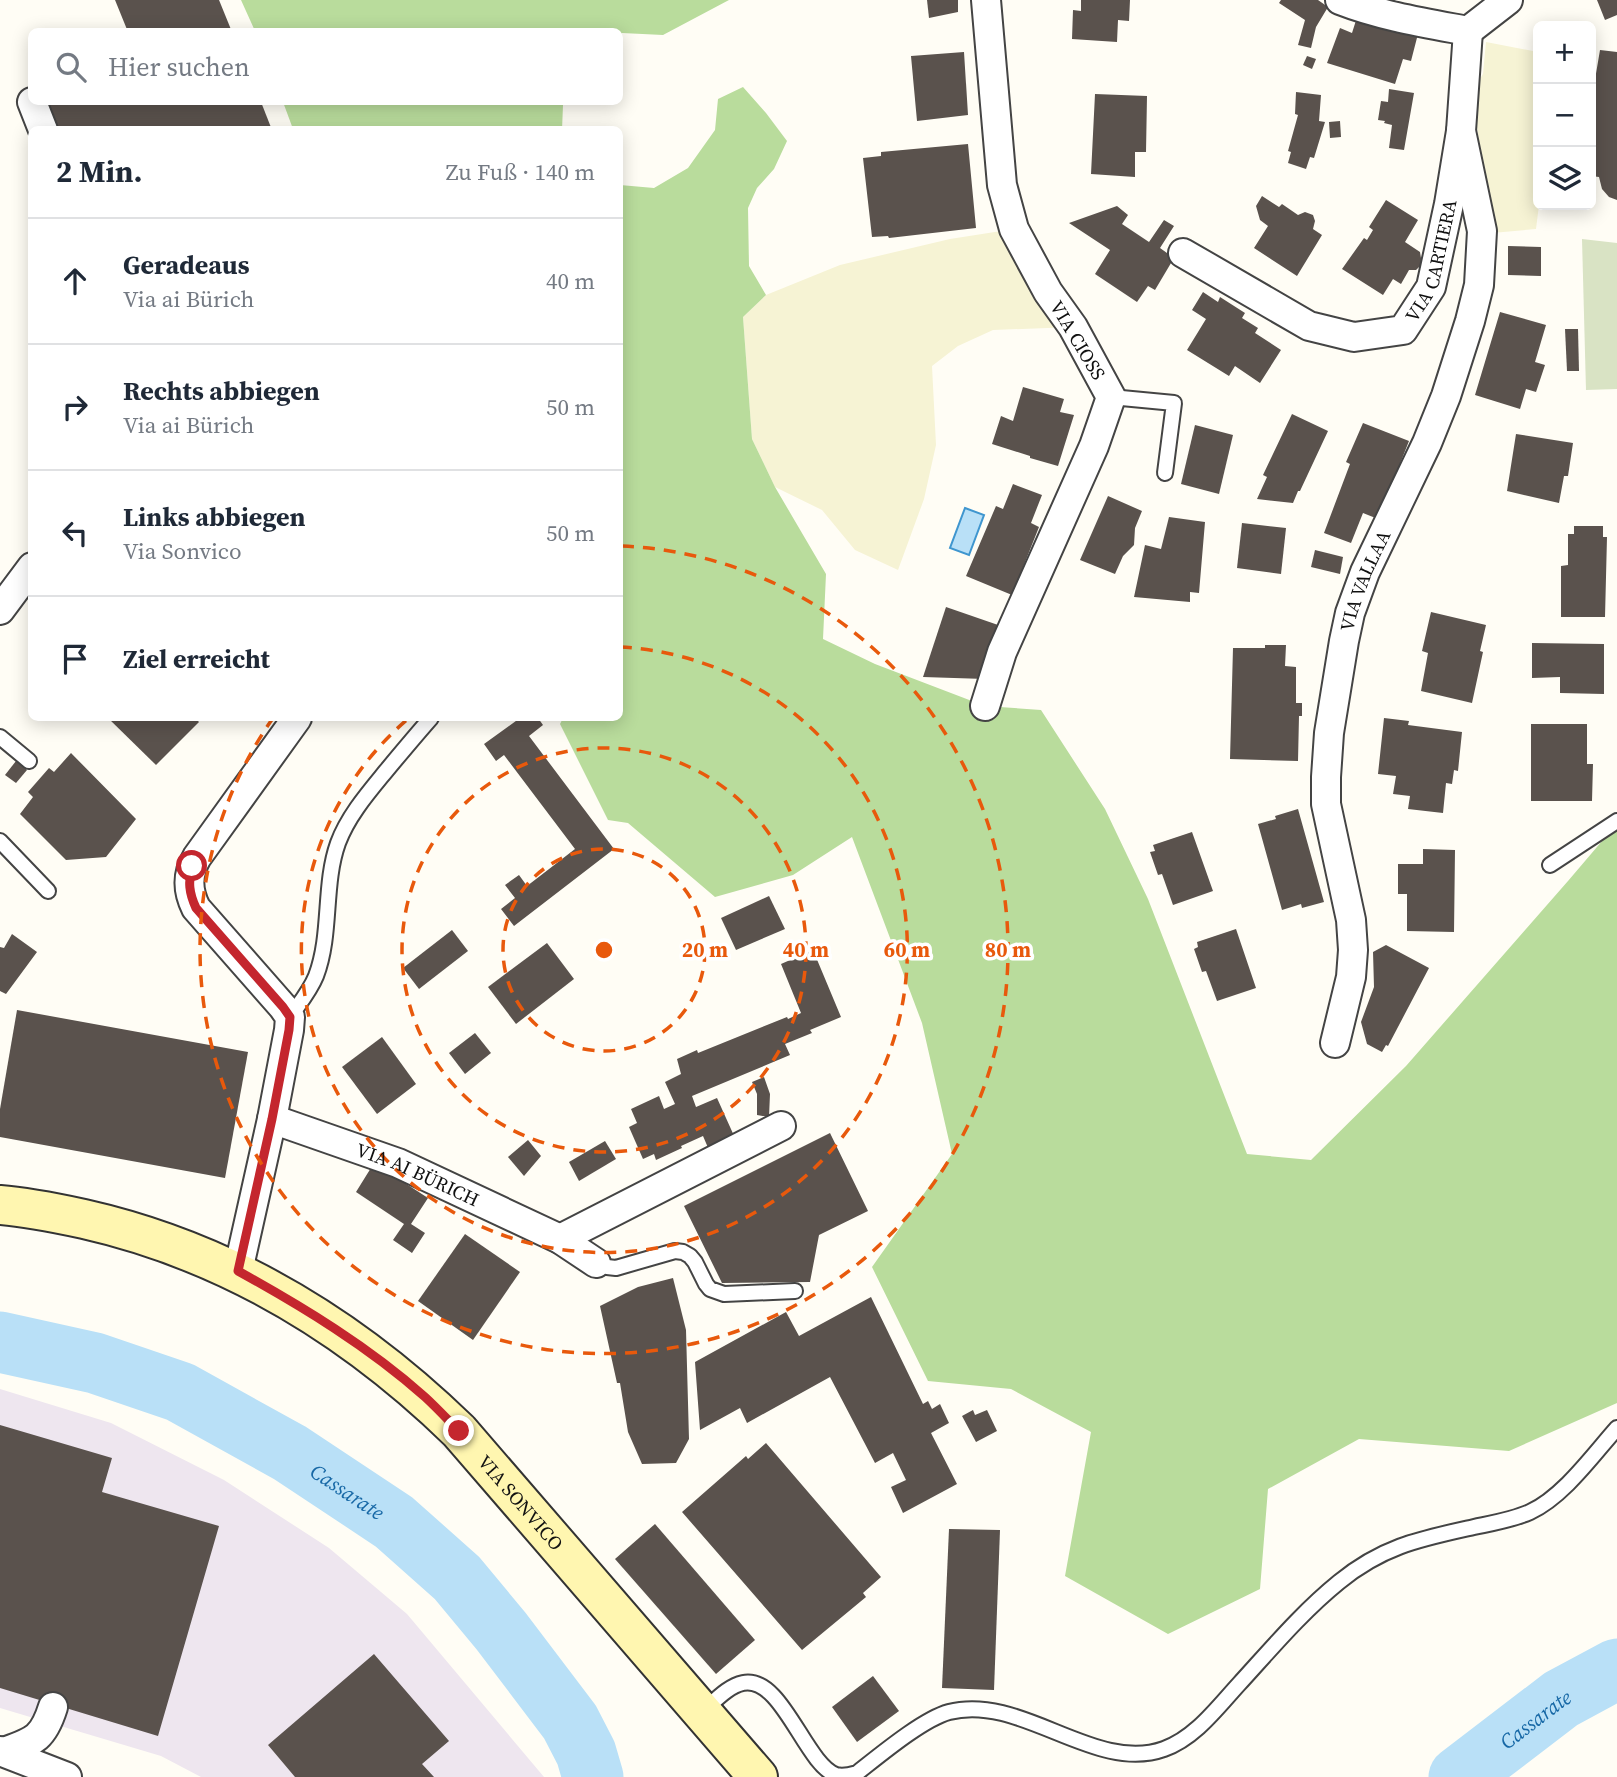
<!DOCTYPE html>
<html lang="de">
<meta charset="utf-8">
<style>
:root{--surface:#fff;--page:#f2f2f3;--text:#1f2937;--muted:#747a83;--line:#e0e1e3}
body{margin:0;font-family:"Source Serif 4",serif;background:var(--page);color:var(--text)}
.controls{position:absolute;right:21px;top:21px;display:grid;overflow:hidden;border-radius:10px;box-shadow:0 4px 18px #0003}
.controls button{width:63px;height:63px;display:grid;place-items:center;padding:0;border:0;border-bottom:2px solid var(--line);background:var(--surface);color:var(--text);font:35px sans-serif}
.stop{position:absolute;width:21px;height:21px;margin:-16px;border:5px solid #c4262e;border-radius:50%;background:#fff}
.stop.end{background:#c4262e;border-color:#fff;box-shadow:0 2px 7px #0008}
.list{margin:0;padding:0;list-style:none}
h2{display:flex;justify-content:space-between;align-items:center;height:91px;margin:0;padding:0 28px;font-size:30px}
h2 small{font-size:23px;font-weight:400;color:var(--muted)}
.list li{display:grid;grid-template-columns:46px 1fr auto;gap:21px;align-items:center;box-sizing:border-box;height:126px;padding:0 28px;border-top:2px solid var(--line)}
.list b{display:block;font-size:26px;white-space:nowrap}
.list p{margin:0;font-size:23px;white-space:nowrap;color:var(--muted)}
.list em{font-size:23px;font-style:normal;color:var(--muted)}
.icon{flex:none;width:38px;height:38px;fill:none;stroke:currentColor;stroke-width:2;stroke-linecap:round;stroke-linejoin:round}
.map{position:relative;flex:none;width:1617px;height:1777px;overflow:hidden}
.search{position:absolute;background:var(--surface);box-shadow:0 4px 18px #0003;left:28px;top:28px;width:595px;height:77px;display:flex;align-items:center;gap:18px;box-sizing:border-box;padding:0 24px;border-radius:10px;color:var(--muted);font-size:26px}
.panel{position:absolute;background:var(--surface);box-shadow:0 4px 18px #0003;left:28px;top:126px;width:595px;height:595px;border-radius:10px}
.map>svg:first-child{display:block}
.industrial{fill:#eee6ef}
.farmland{fill:#f6f3d4}
.forest{fill:#b9dc9c}
.cemetery{fill:#d9e3c4}
.water{fill:#b9e0f7;stroke:#3f96cf;stroke-width:2}
.lines{fill:none;stroke-linecap:round;stroke-linejoin:round}
.river{stroke:#b9e0f7;stroke-width:61}
.building{fill:#5a524d}
.lane-casing{stroke:#444;stroke-width:18}
.street-casing{stroke:#444;stroke-width:32}
.secondary-casing{stroke:#333;stroke-width:42}
.lane{stroke:#fff;stroke-width:14}
.street{stroke:#fff;stroke-width:28}
.secondary{stroke:#fff6b0;stroke-width:38}
.route{stroke:#c4262e;stroke-width:9}
.ring{fill:none;stroke:#e8590c;stroke-width:3.5;stroke-dasharray:12 9}
.labels{text-anchor:middle;dominant-baseline:central;stroke-width:7;stroke-linejoin:round;paint-order:stroke}
.street-label{font-size:19px;fill:#111;stroke:#fff}
.water-label{font-size:21px;font-style:italic;fill:#1768a6;stroke:#fff}
.centre{fill:#e8590c;stroke:#fff;stroke-width:3.5}
.ring-label{font-size:21px;text-anchor:middle;font-weight:bold;fill:#e8590c;stroke:#fff;stroke-width:7;stroke-linejoin:round;paint-order:stroke}
</style>
<div class="map">
<svg width="1617" height="1777" viewBox="0 0 1617 1777">
<rect width="100%" height="100%" fill="#fffdf5"/>
<!-- industrial -->
<polygon class="industrial" points="0,1389 111,1423 224,1480 329,1548 407,1614 544,1777 201,1777 161,1756 0,1708"/>
<!-- farmland -->
<g class="farmland">
<polygon points="1486,42 1538,52 1539,205 1536,229 1492,233 1472,92 1483,74"/>
<polygon points="1014,229 1073,327 993,330 958,346 932,366 936,445 924,499 898,570 855,550 822,510 775,487 752,439 743,317 766,295 840,265 950,239"/>
</g>
<!-- forest -->
<g class="forest">
<polygon points="241,0 729,0 663,35 622,33 620,36 620,32 255,31"/>
<polygon points="743,87 766,113 787,141 774,169 757,188 748,208 749,266 766,295 743,317 752,439 775,487 826,574 823,639 875,664 985,706 1041,710 1105,809 1148,899 1247,1154 1311,1160 1406,1066 1568,881 1614,827 1617,826 1617,1403 1509,1451 1359,1439 1268,1489 1260,1589 1168,1634 1065,1576 1091,1432 1011,1389 928,1381 872,1267 952,1154 922,1023 852,837 793,875 715,897 628,823 608,820 560,724 563,718 620,718 620,185 654,188 688,168 715,130 718,99"/>
<polygon points="283,102 567,102 563,105 562,130 293,129"/>
</g>
<!-- cemetery -->
<polygon class="cemetery" points="1582,239 1617,243 1617,389 1586,390"/>
<!-- water -->
<polygon class="water" points="965,508 984,515 969,555 950,548"/>
<g class="lines">
<!-- river -->
<g class="river">
<path id="s1" d="M0 1342 95 1363 180 1392 290 1453 394 1522 457 1578 501 1631 570 1722 586 1753 593 1777"/>
<path id="s2" d="M1459 1777 1561 1699 1617 1669"/>
</g>
</g>
<!-- building -->
<g class="building">
<polygon points="115,0 219,0 232,32 128,32"/>
<polygon points="927,0 958,0 958,12 929,18"/>
<polygon points="1081,0 1130,0 1129,21 1118,20 1117,42 1072,39 1073,10 1081,11"/>
<polygon points="1281,0 1318,0 1328,7 1316,27 1311,48 1298,45 1305,20 1279,3"/>
<polygon points="1597,0 1617,0 1617,15 1605,20"/>
<polygon points="1359,11 1419,30 1411,61 1403,59 1395,84 1327,63 1340,28 1352,33"/>
<polygon points="1600,50 1617,52 1617,200 1609,197 1602,189 1599,177 1591,176 1591,103"/>
<polygon points="964,52 968,115 917,121 911,56"/>
<polygon points="1307,56 1316,59 1312,69 1303,65"/>
<polygon points="1389,89 1414,93 1404,150 1389,148 1392,125 1384,123 1385,121 1378,120 1381,101 1388,102"/>
<polygon points="1296,92 1321,95 1319,121 1325,122 1314,158 1310,157 1306,169 1288,163 1291,152 1288,151 1298,115 1295,114"/>
<polygon points="1095,94 1147,96 1146,152 1135,152 1135,177 1091,174"/>
<polygon points="47,102 261,102 272,130 54,130"/>
<polygon points="1340,121 1341,137 1330,138 1329,122"/>
<polygon points="968,144 976,228 889,238 888,236 872,237 863,158 881,156 881,152"/>
<polygon points="1262,196 1279,207 1282,204 1298,215 1305,212 1313,215 1315,221 1313,229 1322,235 1297,276 1254,248 1268,226 1260,220 1256,206"/>
<polygon points="1386,200 1418,220 1405,242 1420,252 1422,264 1416,270 1409,270 1401,284 1393,279 1383,295 1342,269 1364,238 1367,240 1373,230 1369,227"/>
<polygon points="1117,206 1128,215 1122,224 1149,242 1164,220 1174,226 1160,248 1174,258 1155,290 1148,286 1137,302 1095,274 1110,250 1069,223"/>
<polygon points="1508,246 1541,247 1541,276 1508,275"/>
<polygon points="1203,292 1218,302 1220,297 1245,313 1242,318 1258,328 1255,333 1281,350 1260,383 1235,366 1229,376 1187,350 1206,319 1192,310"/>
<polygon points="1500,312 1546,325 1535,362 1545,365 1536,392 1526,389 1520,409 1475,395"/>
<polygon points="1565,329 1578,329 1579,371 1567,371"/>
<polygon points="1023,387 1064,399 1060,412 1074,415 1058,466 1030,458 1030,456 992,444 1001,416 1013,421"/>
<polygon points="1292,414 1328,431 1300,491 1298,491 1293,503 1257,499 1267,477 1263,475"/>
<polygon points="1363,423 1409,441 1378,519 1363,513 1351,543 1324,533 1350,464 1346,462"/>
<polygon points="1195,425 1233,435 1219,494 1181,484"/>
<polygon points="1516,434 1573,443 1568,476 1564,476 1559,503 1507,491"/>
<polygon points="1013,484 1042,495 1031,523 1039,527 1012,595 966,576 996,506 1003,509"/>
<polygon points="1108,496 1142,511 1135,528 1134,545 1123,556 1115,574 1080,560"/>
<polygon points="1169,517 1205,522 1199,593 1190,592 1190,602 1134,597 1145,545 1161,549"/>
<polygon points="1242,523 1286,528 1281,574 1237,568"/>
<polygon points="1574,526 1603,526 1603,537 1607,537 1605,617 1561,617 1561,566 1568,565 1568,534 1574,534"/>
<polygon points="1315,550 1343,557 1340,574 1311,567"/>
<polygon points="946,607 1001,626 985,679 923,677"/>
<polygon points="1431,612 1486,625 1480,651 1483,652 1472,703 1421,691 1428,653 1422,651"/>
<polygon points="1532,643 1604,644 1604,694 1560,693 1560,677 1532,678"/>
<polygon points="1265,645 1286,645 1285,666 1296,667 1296,703 1302,703 1302,716 1299,716 1298,761 1230,759 1233,648 1265,648"/>
<polygon points="108,718 195,718 199,722 156,765"/>
<polygon points="520,718 538,718 543,725 529,736 614,849 514,926 501,909 515,898 505,885 519,875 527,886 575,849 504,755 496,761 484,744"/>
<polygon points="1384,718 1409,721 1408,725 1462,732 1458,771 1454,770 1452,784 1446,783 1443,813 1408,809 1410,796 1393,794 1396,776 1378,774"/>
<polygon points="1531,724 1587,724 1587,764 1593,764 1592,801 1531,801"/>
<polygon points="71,753 136,819 106,857 66,860 20,814 33,797 28,792 49,768 54,772"/>
<polygon points="16,761 27,770 16,783 5,775"/>
<polygon points="1298,809 1324,902 1302,908 1301,904 1282,910 1258,824 1276,819 1275,816"/>
<polygon points="1192,832 1213,891 1173,905 1162,874 1158,875 1150,852 1155,851 1153,845"/>
<polygon points="1423,849 1455,850 1454,932 1407,931 1407,894 1398,894 1398,864 1423,864"/>
<polygon points="769,896 785,929 736,950 721,918"/>
<polygon points="1236,929 1256,988 1217,1001 1206,971 1202,972 1194,949 1198,947 1197,942"/>
<polygon points="452,930 468,951 419,989 403,968"/>
<polygon points="12,934 37,952 6,994 0,991 0,947 4,948"/>
<polygon points="547,943 574,979 516,1024 488,987"/>
<polygon points="1386,945 1429,968 1388,1046 1386,1045 1382,1052 1367,1044 1361,1022 1374,987 1373,952"/>
<polygon points="813,950 841,1017 810,1030 812,1033 785,1044 790,1055 692,1096 696,1107 717,1098 735,1138 709,1150 703,1136 681,1146 682,1148 656,1160 654,1154 643,1159 629,1127 637,1123 631,1109 659,1096 664,1109 675,1104 665,1082 681,1074 677,1059 697,1050 698,1053 787,1017 788,1019 801,1013 781,964"/>
<polygon points="17,1010 248,1052 225,1178 0,1137 0,1109"/>
<polygon points="475,1033 491,1053 465,1074 449,1053"/>
<polygon points="382,1037 416,1084 377,1114 342,1067"/>
<polygon points="764,1077 770,1094 769,1117 757,1115 757,1094 752,1082"/>
<polygon points="830,1133 868,1211 819,1235 810,1282 722,1283 684,1206"/>
<polygon points="528,1140 541,1156 524,1176 508,1157"/>
<polygon points="605,1141 616,1159 579,1181 569,1162"/>
<polygon points="374,1163 428,1198 411,1224 425,1233 412,1253 393,1240 404,1224 356,1192"/>
<polygon points="465,1234 520,1272 473,1340 418,1301"/>
<polygon points="673,1278 686,1330 689,1439 676,1463 642,1464 628,1432 620,1383 617,1383 600,1306 638,1287"/>
<polygon points="871,1297 923,1404 928,1401 932,1409 940,1404 949,1423 931,1433 957,1484 903,1513 891,1487 906,1480 893,1453 875,1463 830,1377 747,1423 740,1408 700,1430 695,1362 786,1312 799,1336"/>
<polygon points="973,1410 975,1415 987,1410 997,1431 976,1442 962,1416"/>
<polygon points="0,1425 112,1458 102,1492 219,1526 158,1736 0,1688"/>
<polygon points="766,1443 881,1577 863,1593 866,1597 802,1650 682,1512 746,1456 748,1459"/>
<polygon points="655,1524 755,1640 716,1674 615,1559"/>
<polygon points="949,1529 1000,1530 994,1690 942,1688"/>
<polygon points="374,1654 449,1741 422,1764 434,1777 295,1777 268,1745"/>
<polygon points="873,1676 899,1711 857,1742 832,1707"/>
</g>
<g class="lines">
<defs>
<g id="lane">
<polyline points="1111,397 1174,403 1165,473"/>
<polyline points="0,737 29,761"/>
<polyline points="0,841 48,891"/>
<polyline points="1550,865 1617,821"/>
<path d="M290 1017C299 1004 310 991 316 976 332 934 323 885 338 843 348 816 368 793 386 771 401 753 416 735 431 718"/>
<polyline points="596,1263 607,1267 616,1268 675,1251 683,1252 690,1256 695,1262 706,1284 710,1289 724,1294 795,1291"/>
<path d="M703 1711C715 1701 728 1686 743 1683 782 1675 805 1764 836 1775 844 1777 850 1775 857 1773 880 1755 923 1719 949 1712 1021 1693 1095 1774 1164 1749 1195 1738 1217 1708 1239 1684 1271 1649 1302 1612 1339 1582 1383 1546 1420 1539 1474 1527 1493 1523 1512 1520 1530 1512 1563 1497 1593 1455 1617 1428"/>
</g>
<g id="street">
<path d="M1340 0C1381 16 1425 23 1468 31L1508 0"/>
<polyline points="32,102 43,130"/>
<path id="s3" d="M1183 253 1309 326 1354 337 1403 330 1431 287 1449 204 1461 131 1468 31"/>
<polyline points="0,610 32,567"/>
<polyline points="985,706 1002,652 1094,446 1111,397 1073,327 1048,292 1014,229 1002,185 986,0"/>
<path id="s4" d="M1335 1043 1351 977 1353 950 1351 920 1326 804V777L1329 733 1344 641 1350 613 1365 572 1427 443 1446 396 1470 321 1479 285 1482 231 1461 131"/>
<path id="s5" d="M272 1119 398 1163 560 1239 596 1263"/>
<polyline points="560,1239 781,1126"/>
<path d="M238 1271 272 1119 289 1030 290 1017 283 1007 196 908C187 890 187 874 197 857L297 718"/>
<polyline points="0,1751 67,1777"/>
<path d="M4 1752C34 1741 43 1739 53 1707"/>
</g>
<g id="secondary">
<path id="s6" d="M0 1205C28 1207 56 1213 84 1219 230 1252 353 1328 459 1431L758 1777"/>
</g>
</defs>
<!-- lane casing -->
<use href="#lane" class="lane-casing"/>
<!-- street casing -->
<use href="#street" class="street-casing"/>
<!-- secondary casing -->
<use href="#secondary" class="secondary-casing"/>
<!-- lane -->
<use href="#lane" class="lane"/>
<!-- street -->
<use href="#street" class="street"/>
<!-- secondary -->
<use href="#secondary" class="secondary"/>
</g>
<g class="lines">
<!-- route -->
<path class="route" d="M192 866C188 882 189 893 196 908L283 1007 290 1017 289 1030 272 1119 238 1271C303 1307 369 1347 425 1397 437 1408 448 1420 459 1431"/>
</g>
<!-- distance rings -->
<g class="ring">
<circle cx="604" cy="950" r="101"/>
<circle cx="604" cy="950" r="202"/>
<path d="M620 647A303 303 0 1 1 409 718"/>
<path d="M622 546A404 404 0 1 1 273 718"/>
</g>
<g class="labels">
<!-- street labels -->
<g class="street-label">
<text stroke="none"><textPath href="#s3" startOffset="318">VIA CARTIERA</textPath></text>
<text transform="translate(1078 340) rotate(59)">VIA CIOSS</text>
<text stroke="none"><textPath href="#s4" startOffset="472">VIA VALLAA</textPath></text>
<text stroke="none"><textPath href="#s5" startOffset="156">VIA AI BÜRICH</textPath></text>
<text stroke="none"><textPath href="#s6" startOffset="616">VIA SONVICO</textPath></text>
</g>
<!-- water labels -->
<g class="water-label">
<text stroke="none"><textPath href="#s1" startOffset="382">Cassarate</textPath></text>
<text stroke="none"><textPath href="#s2" startOffset="96">Cassarate</textPath></text>
</g>
</g>
<circle cx="604" cy="950" r="10" class="centre"/>
<g class="ring-label">
<text x="705" y="957">20 m</text>
<text x="806" y="957">40 m</text>
<text x="907" y="957">60 m</text>
<text x="1008" y="957">80 m</text>
</g>
</svg>
<div class="controls">
<button>+</button>
<button>−</button>
<button><svg class="icon" aria-label="layers" viewBox="0 0 24 24"><path d="M12 4l9 5-9 5-9-5zM3 14l9 5 9-5"/></svg></button>
</div>
<div class="stop" style="left:192px;top:866px"></div>
<div class="stop end" style="left:459px;top:1431px"></div>
<div class="search"><svg class="icon" aria-label="search" viewBox="0 0 24 24"><circle cx="10" cy="10" r="6"/><path d="M15 15l6 6"/></svg>Hier suchen</div>
<section class="panel">
<h2>2 Min.<small>Zu Fuß · 140 m</small></h2>
<ul class="list">
<li><svg class="icon" aria-label="ahead" viewBox="0 0 24 24"><path d="M12 20V5M6 11l6-6 6 6"/></svg><div><b>Geradeaus</b><p>Via ai Bürich</p></div><em>40 m</em></li>
<li><svg class="icon" aria-label="right" viewBox="0 0 24 24"><path d="M7 20v-9h11M14 6l5 5-5 5"/></svg><div><b>Rechts abbiegen</b><p>Via ai Bürich</p></div><em>50 m</em></li>
<li><svg class="icon" aria-label="left" viewBox="0 0 24 24"><path d="M17 20v-9H6M10 6l-5 5 5 5"/></svg><div><b>Links abbiegen</b><p>Via Sonvico</p></div><em>50 m</em></li>
<li><svg class="icon" aria-label="arrive" viewBox="0 0 24 24"><path d="M6 21V4h12l-3 4 3 4H6"/></svg><div><b>Ziel erreicht</b></div></li>
</ul>
</section>
</div>
